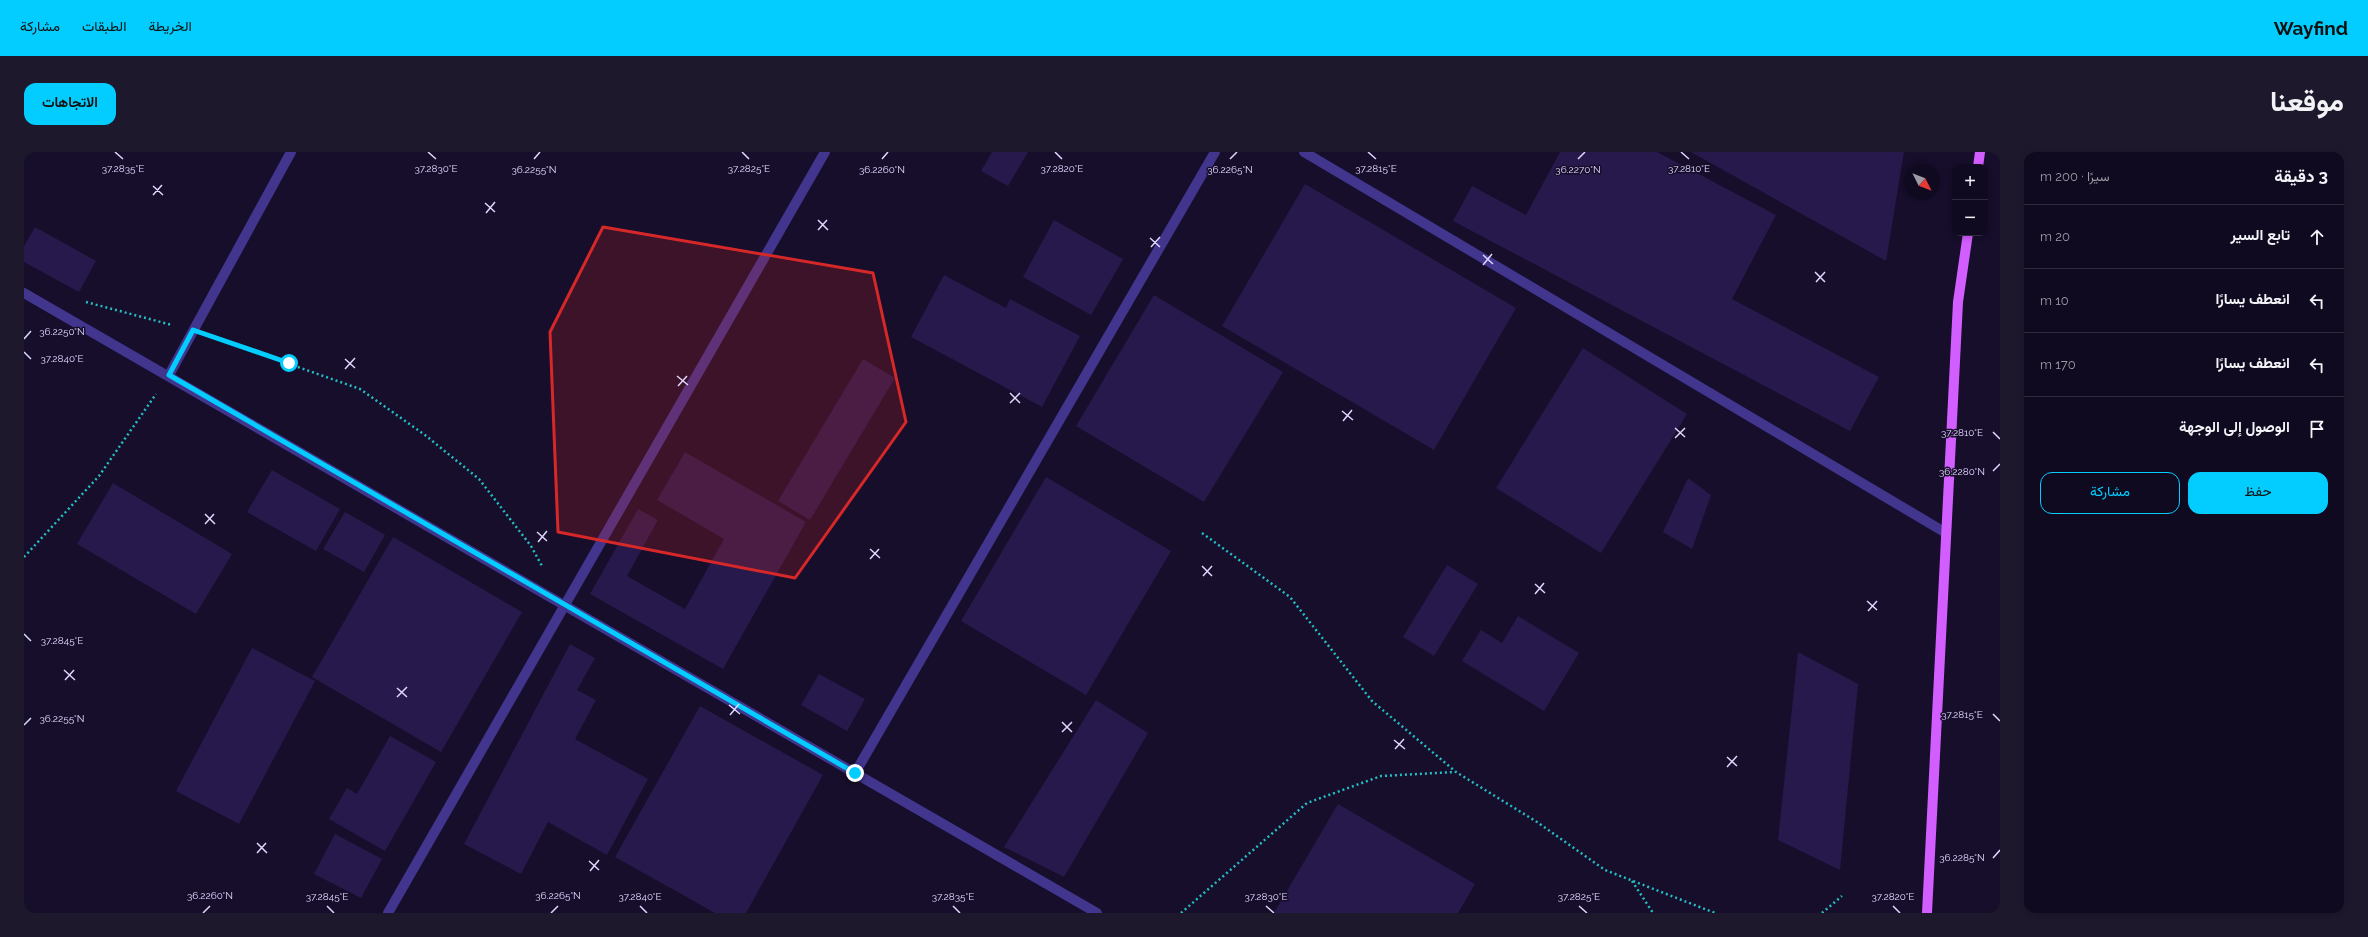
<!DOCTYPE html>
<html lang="ar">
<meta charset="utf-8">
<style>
:root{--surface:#100a20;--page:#1e182d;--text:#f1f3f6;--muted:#9c9aa5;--line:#302b3e;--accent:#03cdff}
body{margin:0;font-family:Raleway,Vazirmatn,sans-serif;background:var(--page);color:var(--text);direction:rtl}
.controls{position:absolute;right:12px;top:12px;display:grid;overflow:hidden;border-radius:8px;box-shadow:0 2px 6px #0003}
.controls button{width:36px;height:36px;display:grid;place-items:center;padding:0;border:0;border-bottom:1px solid var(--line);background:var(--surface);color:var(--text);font:20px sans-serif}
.compass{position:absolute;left:1880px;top:12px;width:36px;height:36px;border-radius:50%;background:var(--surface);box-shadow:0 2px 6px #0003;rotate:132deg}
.stop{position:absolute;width:12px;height:12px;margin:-9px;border:3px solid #03cdff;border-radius:50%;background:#fff}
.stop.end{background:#03cdff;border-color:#fff;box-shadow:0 1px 4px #0008}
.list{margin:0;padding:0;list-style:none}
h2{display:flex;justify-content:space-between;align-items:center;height:52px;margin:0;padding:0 16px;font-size:17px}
h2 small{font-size:13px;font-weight:400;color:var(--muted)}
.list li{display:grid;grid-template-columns:26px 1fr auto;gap:12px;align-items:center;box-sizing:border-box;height:64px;padding:0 16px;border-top:1px solid var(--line)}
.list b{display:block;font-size:15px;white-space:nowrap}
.list em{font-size:13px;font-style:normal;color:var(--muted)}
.actions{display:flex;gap:8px;padding:12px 16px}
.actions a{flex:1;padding:9px 0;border:1px solid var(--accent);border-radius:12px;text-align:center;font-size:14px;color:var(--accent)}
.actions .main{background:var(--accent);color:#111}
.icon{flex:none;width:22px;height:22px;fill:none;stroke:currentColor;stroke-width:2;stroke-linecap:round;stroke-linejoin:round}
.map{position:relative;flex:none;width:1976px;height:761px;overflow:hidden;direction:ltr;border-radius:12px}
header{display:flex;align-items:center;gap:24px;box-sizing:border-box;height:56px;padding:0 20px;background:var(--accent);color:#111}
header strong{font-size:19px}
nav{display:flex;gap:22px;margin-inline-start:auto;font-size:14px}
.intro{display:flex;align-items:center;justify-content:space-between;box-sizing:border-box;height:96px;padding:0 24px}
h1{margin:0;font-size:28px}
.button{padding:10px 18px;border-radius:12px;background:var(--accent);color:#111;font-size:14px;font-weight:700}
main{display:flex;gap:24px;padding:0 24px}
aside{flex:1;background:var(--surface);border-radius:12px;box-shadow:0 2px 6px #0003}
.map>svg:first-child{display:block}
.building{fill:#28194c}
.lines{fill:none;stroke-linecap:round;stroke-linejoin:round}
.path{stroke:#26bec4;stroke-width:2.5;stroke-dasharray:2 3;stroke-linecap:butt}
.minor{stroke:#41358d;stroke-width:10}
.primary{stroke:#d35eff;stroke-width:10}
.route{stroke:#03cdff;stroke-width:5}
.marked{fill:#d62828;fill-opacity:0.2;stroke:#d62828;stroke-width:3;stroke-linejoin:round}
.ticks{fill:none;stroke:#e0d7ff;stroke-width:1.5}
.ticks-label{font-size:10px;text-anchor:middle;fill:#e0d7ff;stroke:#160e2a;stroke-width:3;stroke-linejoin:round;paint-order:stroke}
</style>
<header>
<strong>Wayfind</strong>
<nav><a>الخريطة</a><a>الطبقات</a><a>مشاركة</a></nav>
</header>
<div class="intro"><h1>موقعنا</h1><a class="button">الاتجاهات</a></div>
<main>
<aside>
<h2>3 دقيقة<small>سيرًا · 200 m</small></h2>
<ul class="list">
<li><svg class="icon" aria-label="ahead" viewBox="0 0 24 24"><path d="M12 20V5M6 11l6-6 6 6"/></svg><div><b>تابع السير</b></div><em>20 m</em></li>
<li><svg class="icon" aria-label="left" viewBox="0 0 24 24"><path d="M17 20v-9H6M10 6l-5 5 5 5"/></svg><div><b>انعطف يسارًا</b></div><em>10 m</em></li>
<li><svg class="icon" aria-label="left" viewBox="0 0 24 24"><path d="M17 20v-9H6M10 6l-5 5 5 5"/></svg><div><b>انعطف يسارًا</b></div><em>170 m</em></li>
<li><svg class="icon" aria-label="arrive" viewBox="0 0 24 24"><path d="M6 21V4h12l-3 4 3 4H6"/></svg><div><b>الوصول إلى الوجهة</b></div></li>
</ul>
<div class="actions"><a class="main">حفظ</a><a>مشاركة</a></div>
</aside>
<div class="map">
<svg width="1976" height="761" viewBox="0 0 1976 761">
<rect width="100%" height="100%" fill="#160e2a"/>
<!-- building -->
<g class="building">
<polygon points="968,0 1004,0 984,34 957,19"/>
<polygon points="1536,0 1633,0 1752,63 1708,147 1855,225 1826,279 1429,69 1448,34 1502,63"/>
<polygon points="1667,0 1880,0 1862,109"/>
<polygon points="1281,32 1492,156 1410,298 1198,174"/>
<polygon points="1030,68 1099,107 1067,163 999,125"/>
<polygon points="11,75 72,109 55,140 0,110 0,94"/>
<polygon points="920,123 982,156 986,147 1056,184 1018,255 887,185"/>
<polygon points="1130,143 1259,220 1180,350 1052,274"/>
<polygon points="1559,196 1663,262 1577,401 1472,336"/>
<polygon points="839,207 871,226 786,368 754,349"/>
<polygon points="661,300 782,370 699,517 566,442 614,357 634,368 603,424 661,457 700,387 633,348"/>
<polygon points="248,318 316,357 292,399 223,360"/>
<polygon points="1022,325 1147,399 1062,543 937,469"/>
<polygon points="1664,326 1687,343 1668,397 1639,380"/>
<polygon points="89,331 208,402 172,462 53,392"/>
<polygon points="321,360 361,383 340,420 299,397"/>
<polygon points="369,385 498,460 417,600 288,525"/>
<polygon points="1423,413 1454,432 1410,504 1379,485"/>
<polygon points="1494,464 1555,501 1520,559 1438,509 1457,478 1478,491"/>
<polygon points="546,492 571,506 553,538 572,548 551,587 624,627 583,703 524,670 497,722 440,692"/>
<polygon points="228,496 291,529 215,672 152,639"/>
<polygon points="1774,500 1834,532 1816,718 1754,688"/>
<polygon points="795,522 841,547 823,579 777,553"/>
<polygon points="1072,548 1124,581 1040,725 980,695"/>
<polygon points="676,554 799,623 722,761 691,761 591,705"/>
<polygon points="366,584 412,610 361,699 305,667 323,636 333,642"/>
<polygon points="1314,652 1451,732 1434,761 1250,761"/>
<polygon points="311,682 358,707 337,746 290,722"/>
</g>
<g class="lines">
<!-- path -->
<g class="path">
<polyline points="62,150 148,173"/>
<polyline points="189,185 336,237 401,283 455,327 507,394 518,414"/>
<polyline points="1178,381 1266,445 1348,549 1432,620 1513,670 1581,718 1691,761"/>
<polyline points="0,405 75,324 132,242"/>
<polyline points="1608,729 1629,761"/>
<polyline points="1157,761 1283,651 1357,624 1431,620"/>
<polyline points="1798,761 1818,744"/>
</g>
<!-- minor -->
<g class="minor">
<polyline points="1280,0 1922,381"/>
<polyline points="0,141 1073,761"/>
<polyline points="145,223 267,0"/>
<polyline points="831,621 1191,0"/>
<polyline points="364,761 801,0"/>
</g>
<!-- primary -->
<g class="primary">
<polyline points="1954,15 1956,0"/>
<polyline points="1903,761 1934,150 1944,81"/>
</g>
</g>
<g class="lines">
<!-- route -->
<polyline class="route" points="265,211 169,178 145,223 831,621"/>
</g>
<!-- marked area -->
<path class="marked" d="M579 75 849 121 882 270 771 426 534 380 526 180Z"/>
<!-- ticks -->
<path class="ticks" d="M91 0 99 7M404 0 412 7M718 0 725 7M1031 0 1038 7M1344 0 1352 7M1657 0 1665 7M510 7 516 0M858 7 864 0M1206 7 1213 0M1554 7 1561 0M129 34 139 43M129 43 138 33M461 51 471 60M462 61 471 50M794 68 804 78M794 78 803 68M1126 86 1136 95M1127 95 1136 85M1459 103 1469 112M1459 113 1468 102M1791 120 1801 130M1792 130 1801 120M0 187 7 179M0 200 7 207M321 207 331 216M321 217 331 206M653 224 664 233M654 234 663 224M986 241 996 251M986 251 996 241M1318 259 1329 268M1319 269 1328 258M1651 276 1661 285M1969 280 1976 287M1651 286 1661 276M1969 319 1976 312M181 362 191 372M181 372 190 362M513 380 523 389M514 390 523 379M846 397 856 406M846 407 855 397M1178 414 1188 424M1179 424 1188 414M1511 432 1521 441M1511 442 1520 431M1843 449 1853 458M1844 459 1853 449M0 482 7 489M40 518 51 528M41 528 50 518M373 536 383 545M373 545 383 535M705 553 716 562M1969 562 1976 569M706 563 715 552M1038 570 1048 580M0 573 7 566M1038 580 1048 570M1370 588 1381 597M1371 597 1380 587M1703 605 1713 614M1703 615 1713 604M233 691 243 701M233 701 242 691M1969 706 1976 698M565 709 575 718M566 719 575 708M303 754 310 761M616 754 623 761M929 754 936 761M1242 754 1250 761M1555 754 1563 761M1869 754 1876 761M179 761 186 754M527 761 534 754"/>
<g class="ticks-label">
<text x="1038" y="20">37.2820°E</text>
<text x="99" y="20">37.2835°E</text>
<text x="412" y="20">37.2830°E</text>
<text x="725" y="20">37.2825°E</text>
<text x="1352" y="20">37.2815°E</text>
<text x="1665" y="20">37.2810°E</text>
<text x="510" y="21">36.2255°N</text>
<text x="858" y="21">36.2260°N</text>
<text x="1206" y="21">36.2265°N</text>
<text x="1554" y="21">36.2270°N</text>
<text x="38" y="183">36.2250°N</text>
<text x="38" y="210">37.2840°E</text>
<text x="1938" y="284">37.2810°E</text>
<text x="1938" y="323">36.2280°N</text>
<text x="38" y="492">37.2845°E</text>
<text x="1938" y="566">37.2815°E</text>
<text x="38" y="570">36.2255°N</text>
<text x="1938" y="709">36.2285°N</text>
<text x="186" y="747">36.2260°N</text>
<text x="534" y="747">36.2265°N</text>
<text x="303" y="748">37.2845°E</text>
<text x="616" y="748">37.2840°E</text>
<text x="929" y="748">37.2835°E</text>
<text x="1242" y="748">37.2830°E</text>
<text x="1555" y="748">37.2825°E</text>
<text x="1869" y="748">37.2820°E</text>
</g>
</svg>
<div class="controls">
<button>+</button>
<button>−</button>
</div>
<svg class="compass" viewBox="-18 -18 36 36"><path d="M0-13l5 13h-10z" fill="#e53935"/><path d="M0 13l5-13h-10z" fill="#9c9aa5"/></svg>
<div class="stop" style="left:265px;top:211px"></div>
<div class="stop end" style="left:831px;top:621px"></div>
</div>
</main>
